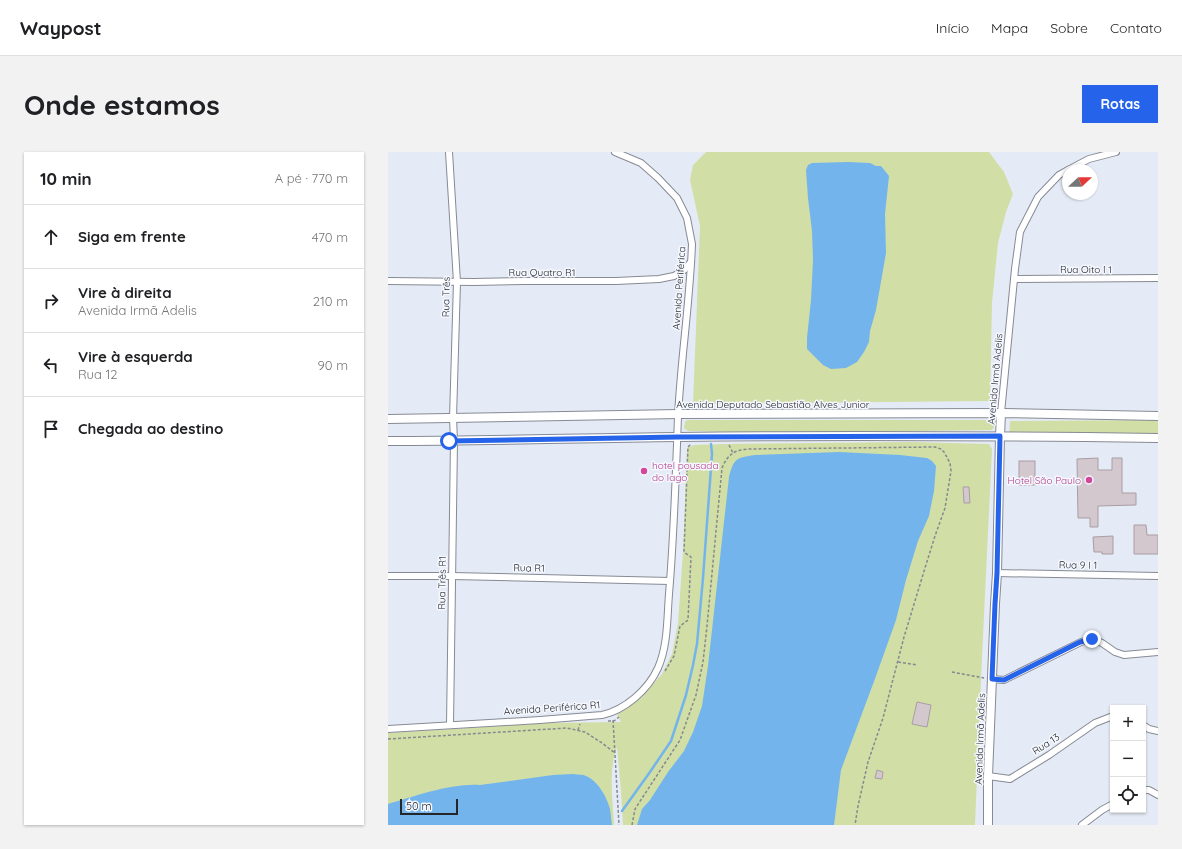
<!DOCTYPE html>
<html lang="pt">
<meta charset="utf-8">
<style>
:root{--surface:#fff;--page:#f2f2f2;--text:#202124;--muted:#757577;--line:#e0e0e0;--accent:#2563eb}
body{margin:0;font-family:Quicksand,sans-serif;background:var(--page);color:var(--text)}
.controls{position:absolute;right:12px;bottom:12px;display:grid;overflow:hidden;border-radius:0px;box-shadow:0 1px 3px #0004}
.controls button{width:36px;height:36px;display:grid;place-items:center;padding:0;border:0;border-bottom:1px solid var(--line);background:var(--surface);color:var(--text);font:20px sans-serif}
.compass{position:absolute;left:674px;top:12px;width:36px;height:36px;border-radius:50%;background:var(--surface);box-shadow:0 1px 3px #0004;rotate:68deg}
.scale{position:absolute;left:12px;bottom:10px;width:58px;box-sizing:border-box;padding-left:4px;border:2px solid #24262a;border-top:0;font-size:11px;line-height:14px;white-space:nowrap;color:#24262a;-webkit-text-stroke:3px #f5f8ff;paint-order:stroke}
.stop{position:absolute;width:12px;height:12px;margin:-9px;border:3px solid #2563eb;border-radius:50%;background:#fff}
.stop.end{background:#2563eb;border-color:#fff;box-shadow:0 1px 4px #0008}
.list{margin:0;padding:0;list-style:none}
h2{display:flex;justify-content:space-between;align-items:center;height:52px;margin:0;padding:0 16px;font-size:17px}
h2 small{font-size:13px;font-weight:400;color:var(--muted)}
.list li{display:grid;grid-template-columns:26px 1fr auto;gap:12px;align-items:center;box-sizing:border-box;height:64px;padding:0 16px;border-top:1px solid var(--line)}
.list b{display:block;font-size:15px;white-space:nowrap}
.list p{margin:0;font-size:13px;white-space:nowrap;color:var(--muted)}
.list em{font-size:13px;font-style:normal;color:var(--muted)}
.icon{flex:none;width:22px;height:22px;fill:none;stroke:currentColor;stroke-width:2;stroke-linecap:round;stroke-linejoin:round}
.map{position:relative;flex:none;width:770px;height:673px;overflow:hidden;border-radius:0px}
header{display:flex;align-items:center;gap:24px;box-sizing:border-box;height:56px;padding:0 20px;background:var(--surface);border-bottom:1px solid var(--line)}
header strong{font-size:19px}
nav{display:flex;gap:22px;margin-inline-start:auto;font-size:14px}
.intro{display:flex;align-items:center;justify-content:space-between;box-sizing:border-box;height:96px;padding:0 24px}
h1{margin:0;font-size:28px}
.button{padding:10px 18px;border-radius:0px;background:var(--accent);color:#fff;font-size:14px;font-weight:700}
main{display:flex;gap:24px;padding:0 24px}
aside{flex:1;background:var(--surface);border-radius:0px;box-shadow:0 1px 3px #0004}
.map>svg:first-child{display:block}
.green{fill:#d1dea5}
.water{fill:#73b4ed}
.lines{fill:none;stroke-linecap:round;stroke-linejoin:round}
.stream{stroke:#73b4ed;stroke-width:2.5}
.building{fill:#d4c8cf;stroke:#a99da4}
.minor-casing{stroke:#868a94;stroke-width:8}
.tertiary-casing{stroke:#868a94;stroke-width:10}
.path{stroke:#858990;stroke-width:1.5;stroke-dasharray:3 2;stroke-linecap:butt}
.minor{stroke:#fff;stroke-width:6}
.tertiary{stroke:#fff;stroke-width:8}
.route{stroke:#2563eb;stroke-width:5}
.hotel-dot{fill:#d1479c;stroke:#f5f8ff;stroke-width:1.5}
.labels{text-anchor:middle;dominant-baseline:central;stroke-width:3;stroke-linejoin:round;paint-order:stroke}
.street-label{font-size:10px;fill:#24262a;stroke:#f5f8ff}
.hotel-label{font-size:10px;fill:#b23c85;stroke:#f5f8ff;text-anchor:start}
</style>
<header>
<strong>Waypost</strong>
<nav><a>Início</a><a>Mapa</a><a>Sobre</a><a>Contato</a></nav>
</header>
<div class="intro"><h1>Onde estamos</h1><a class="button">Rotas</a></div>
<main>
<aside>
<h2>10 min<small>A pé · 770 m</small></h2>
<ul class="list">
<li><svg class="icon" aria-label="ahead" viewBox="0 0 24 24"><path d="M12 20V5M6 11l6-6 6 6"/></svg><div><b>Siga em frente</b></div><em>470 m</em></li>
<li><svg class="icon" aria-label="right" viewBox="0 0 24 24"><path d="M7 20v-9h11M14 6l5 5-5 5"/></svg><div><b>Vire à direita</b><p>Avenida Irmã Adelis</p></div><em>210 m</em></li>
<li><svg class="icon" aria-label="left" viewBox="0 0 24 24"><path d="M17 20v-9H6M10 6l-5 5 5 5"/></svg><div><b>Vire à esquerda</b><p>Rua 12</p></div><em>90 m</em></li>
<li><svg class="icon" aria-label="arrive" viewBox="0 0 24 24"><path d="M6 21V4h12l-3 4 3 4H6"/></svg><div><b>Chegada ao destino</b></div></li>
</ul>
</aside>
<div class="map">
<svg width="770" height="673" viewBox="0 0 770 673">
<rect width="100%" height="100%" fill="#e5ebf6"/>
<!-- green -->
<g class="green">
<polygon points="318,0 601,0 616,20 625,42 618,60 610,91 604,151 602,249 305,252 312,74 302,28 305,13"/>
<polygon points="299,268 604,268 607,270 607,273 604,278 387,281 300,279 296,276 297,270"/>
<polygon points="770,268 770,286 621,286 622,269"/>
<path d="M523 290 601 292 604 297 593 526 587 673H235L233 639 229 595C220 619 225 648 226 673H0V581L162 571 233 570 229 563 253 546 274 522 284 502 290 471 295 400 299 296 306 293 337 292Z"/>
</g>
<!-- water -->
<g class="water">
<polygon points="460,10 482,11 488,14 493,14 501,24 497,62 498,101 488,158 482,179 481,190 476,200 469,210 458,216 443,217 435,213 419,197 419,186 423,148 425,108 424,79 420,46 418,18 420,13 424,11"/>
<path d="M451 300 512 303 539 306 544 309 548 314 546 339 541 364 530 389 518 428 508 468 488 524 453 618 446 673H249L254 657 262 648 280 620 296 599 305 580 314 554 320 514 341 325C346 306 348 306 367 303Z"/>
<path d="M185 622C189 623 195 622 198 624 210 629 219 645 222 657 223 662 223 668 224 673H0V652C28 644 63 631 92 633L165 623Z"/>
</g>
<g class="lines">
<!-- stream -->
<polyline class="stream" points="234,659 262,620 283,589 298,543 305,513 309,492 315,426 324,302 323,292"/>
</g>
<!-- building -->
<g class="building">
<polygon points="710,306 710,318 724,318 724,306 734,306 734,341 748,341 748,353 710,354 710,375 702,375 702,366 690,366 689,307"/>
<rect x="631" y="309" width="16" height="24"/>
<polygon points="575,335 581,335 582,351 576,351"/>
<polygon points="746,373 758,373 759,383 770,383 770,402 746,402"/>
<polygon points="725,384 725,402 714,402 714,400 706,400 705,385"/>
<polygon points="529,550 543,553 539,575 524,572"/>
<polygon points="489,618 495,620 494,627 487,626"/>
</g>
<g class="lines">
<defs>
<g id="minor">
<polyline points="61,0 69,130 65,266 66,289 62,573"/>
<polyline points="680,18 701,7 728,0"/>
<polyline points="626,127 770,126"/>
<polyline points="0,129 86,130 136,129 228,129 271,127 286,124 296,118 303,110"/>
<polyline points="613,261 627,117 632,80 650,45 671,23 680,18"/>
<polyline points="609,421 770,424"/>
<polyline points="0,424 64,424 282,429"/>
<polyline points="604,527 616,528 693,490 704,487 714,491 727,500 736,503 770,500"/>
<polyline points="755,573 761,577 770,579"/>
<path d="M0 577 152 568 214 563C237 558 260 538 270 516 280 493 279 467 281 442 286 383 288 323 290 264 293 206 302 149 304 92L299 66 289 46 270 26 253 11 227 0"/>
<polyline points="600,624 622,627 661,603 707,571 725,564"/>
<polyline points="755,638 761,638 770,643"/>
<polyline points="694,673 714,658 725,652"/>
</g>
<g id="tertiary">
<polyline points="0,267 291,262 613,261 770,264"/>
<path d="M0 289C97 289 193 286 290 285 450 283 610 284 770 286"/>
<polyline points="600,673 600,624 607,452 609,421 612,284 613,261"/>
</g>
</defs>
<!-- minor casing -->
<use href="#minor" class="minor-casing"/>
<!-- tertiary casing -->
<use href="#tertiary" class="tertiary-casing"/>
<!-- path -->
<g class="path">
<polyline points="341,293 345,301"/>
<polyline points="510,510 529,513"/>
<polyline points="277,519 286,504 292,474 300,468 303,405 296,400 300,295 303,292"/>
<polyline points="564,520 596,526"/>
<polyline points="225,568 231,673"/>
<polyline points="220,569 226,569 231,565"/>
<polyline points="190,578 192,572"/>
<polyline points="0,587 179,576 197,580 214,591 227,601"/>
<path d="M244 673 247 657 292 588 308 543 315 510 319 474 334 316C340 302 346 298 361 297L547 295 553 297 556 300 562 311 563 319 557 356 547 384 537 416 516 485 495 566 480 610 470 654 467 673"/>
</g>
<!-- minor -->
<use href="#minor" class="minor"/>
<!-- tertiary -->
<use href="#tertiary" class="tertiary"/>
</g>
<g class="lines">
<!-- route -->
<polyline class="route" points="61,289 290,285 612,284 609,421 607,452 604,527 616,528 692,490 704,487"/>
</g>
<!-- markers -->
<g class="hotel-dot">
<circle cx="256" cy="319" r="4"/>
<circle cx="701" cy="328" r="4"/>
</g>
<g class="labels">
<!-- street labels -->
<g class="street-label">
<text x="698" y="117">Rua Oito I 1</text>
<text x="154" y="120">Rua Quatro R1</text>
<text transform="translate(291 136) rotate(-86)">Avenida Periférica</text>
<text transform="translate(58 145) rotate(-89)">Rua Três</text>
<text transform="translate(607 227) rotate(-85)">Avenida Irmã Adelis</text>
<text x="385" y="252">Avenida Deputado Sebastião Alves Junior</text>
<text transform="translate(690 413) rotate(1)">Rua 9 I 1</text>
<text transform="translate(141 416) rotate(1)">Rua R1</text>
<text transform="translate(54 431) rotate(-89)">Rua Três R1</text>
<text transform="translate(164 556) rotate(-4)">Avenida Periférica R1</text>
<text transform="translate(592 587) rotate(-88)">Avenida Irmã Adelis</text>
<text transform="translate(658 592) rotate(-33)">Rua 13</text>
</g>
<!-- hotel labels -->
<g class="hotel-label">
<text x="264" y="313">hotel pousada<tspan x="264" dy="12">do lago</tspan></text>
<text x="693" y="328" text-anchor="end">Hotel São Paulo</text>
</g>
</g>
</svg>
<div class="controls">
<button>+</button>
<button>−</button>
<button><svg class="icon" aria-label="locate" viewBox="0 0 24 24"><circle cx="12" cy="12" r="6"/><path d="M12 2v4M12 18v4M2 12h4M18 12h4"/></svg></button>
</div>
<svg class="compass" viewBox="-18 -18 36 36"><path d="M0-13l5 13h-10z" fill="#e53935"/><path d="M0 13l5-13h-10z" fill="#757577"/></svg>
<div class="scale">50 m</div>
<div class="stop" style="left:61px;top:289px"></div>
<div class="stop end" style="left:704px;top:487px"></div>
</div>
</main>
